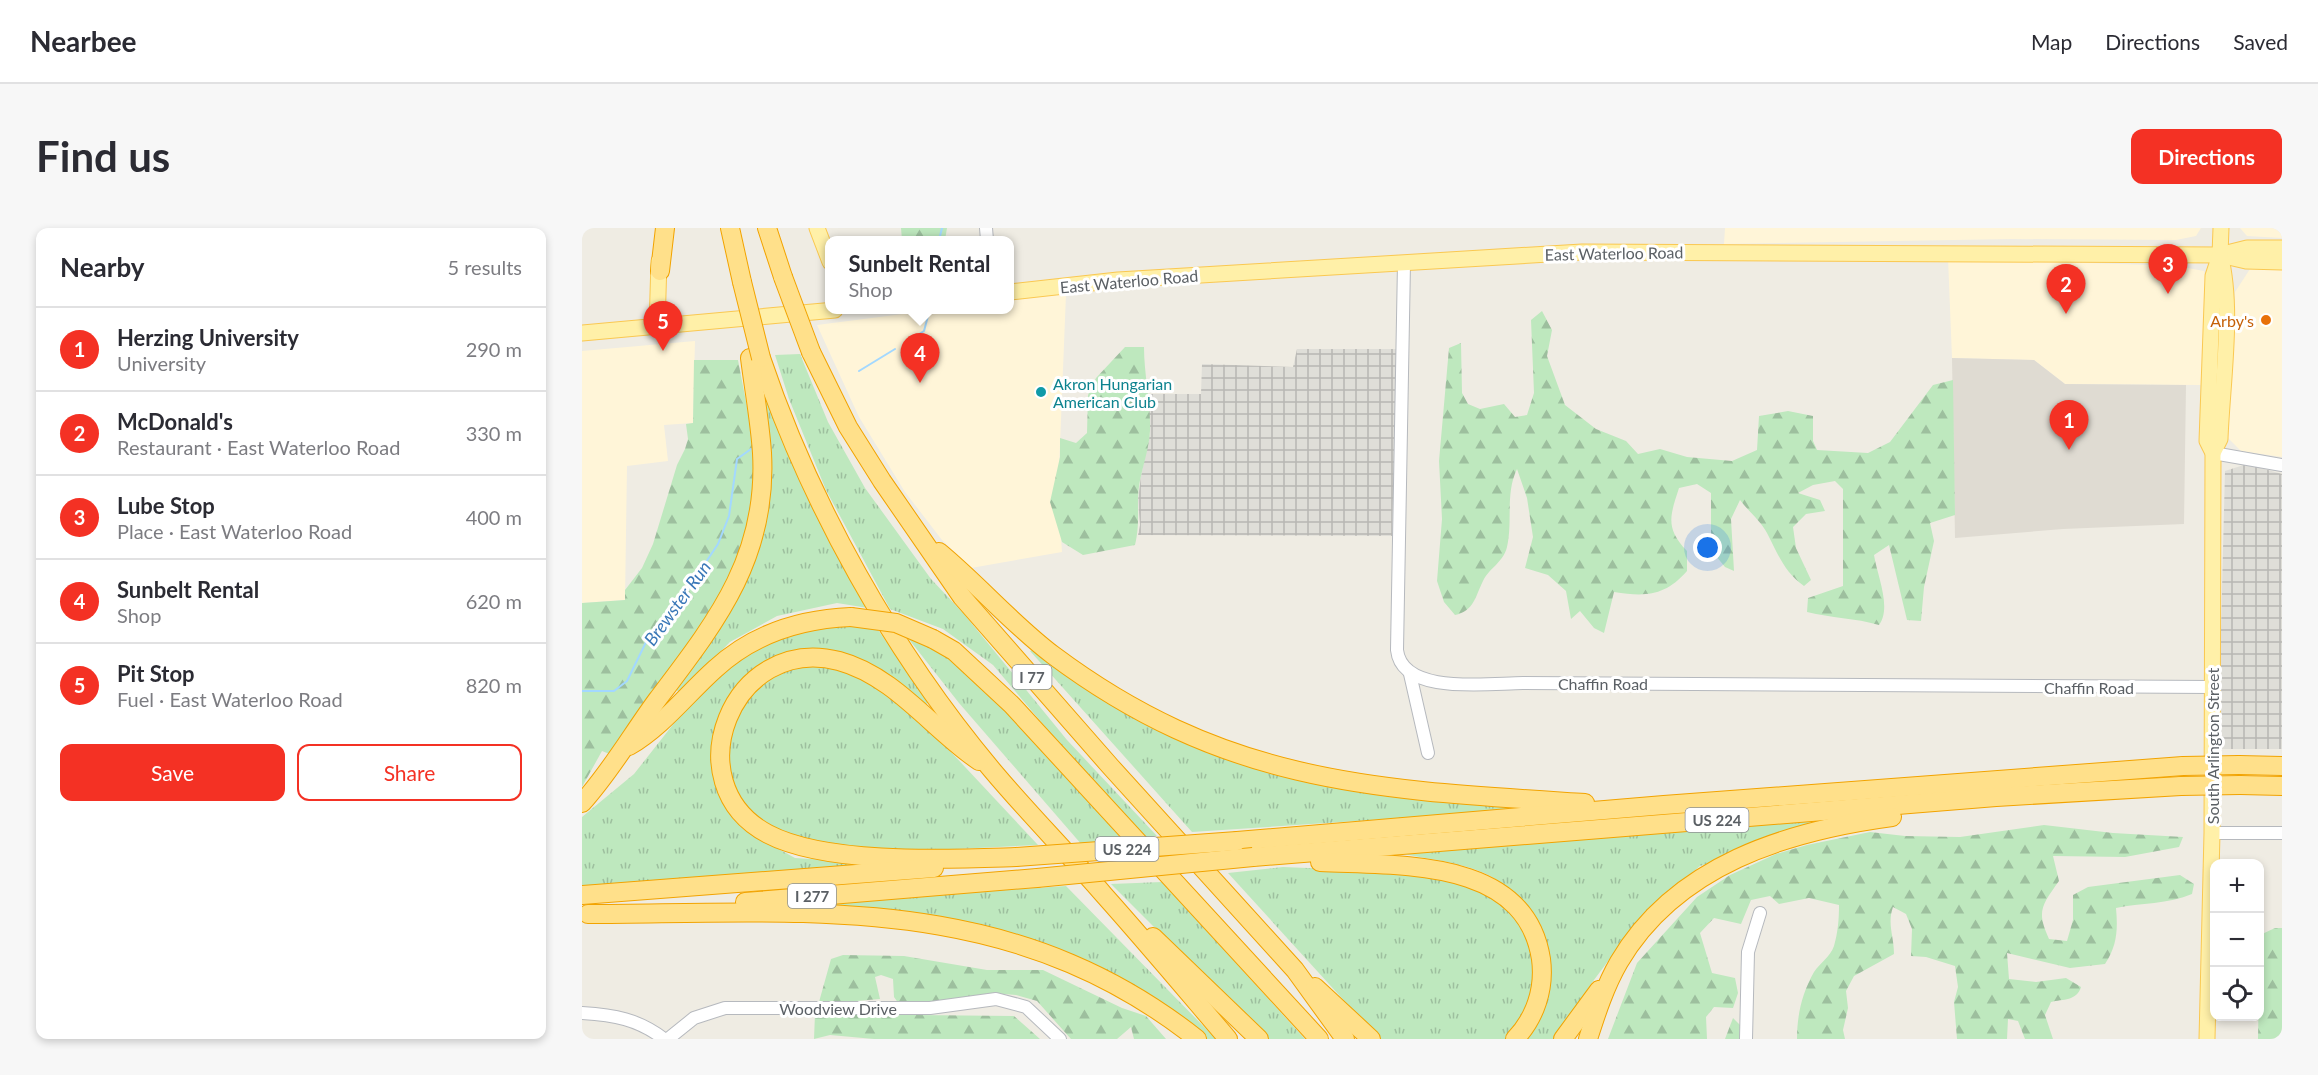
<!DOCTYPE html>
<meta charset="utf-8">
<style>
:root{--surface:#fff;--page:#f7f7f7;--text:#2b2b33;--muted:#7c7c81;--line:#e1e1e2;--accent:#f43124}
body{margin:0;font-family:Lato,sans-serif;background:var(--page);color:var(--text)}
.controls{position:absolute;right:18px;bottom:18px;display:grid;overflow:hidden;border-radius:12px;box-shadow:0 3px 9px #0003}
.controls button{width:54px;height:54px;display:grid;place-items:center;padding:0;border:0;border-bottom:2px solid var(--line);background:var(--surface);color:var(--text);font:30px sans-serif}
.you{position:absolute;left:1126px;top:320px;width:21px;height:21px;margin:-15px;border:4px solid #fff;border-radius:50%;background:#1a73e8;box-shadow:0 0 0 9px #1a73e833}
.badge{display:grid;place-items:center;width:39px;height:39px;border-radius:50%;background:var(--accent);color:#fff;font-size:20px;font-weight:700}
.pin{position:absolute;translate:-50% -50px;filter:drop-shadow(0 2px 3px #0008)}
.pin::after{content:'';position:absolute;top:32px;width:21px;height:18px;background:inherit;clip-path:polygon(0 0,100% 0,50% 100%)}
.popup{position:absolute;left:243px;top:8px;width:189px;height:78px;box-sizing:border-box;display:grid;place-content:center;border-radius:12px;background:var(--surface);filter:drop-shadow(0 2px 4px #0005);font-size:20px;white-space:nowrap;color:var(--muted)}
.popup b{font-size:22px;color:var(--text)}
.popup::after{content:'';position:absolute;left:50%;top:100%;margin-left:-12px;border:12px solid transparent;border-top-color:var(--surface)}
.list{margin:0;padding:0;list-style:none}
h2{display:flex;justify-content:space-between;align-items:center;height:78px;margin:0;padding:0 24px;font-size:26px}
h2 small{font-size:20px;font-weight:400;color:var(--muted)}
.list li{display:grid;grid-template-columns:39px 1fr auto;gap:18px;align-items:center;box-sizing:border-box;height:84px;padding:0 24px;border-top:2px solid var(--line)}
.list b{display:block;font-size:22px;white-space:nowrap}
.list p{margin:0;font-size:20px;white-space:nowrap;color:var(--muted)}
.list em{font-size:20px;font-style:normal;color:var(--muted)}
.actions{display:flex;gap:12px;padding:18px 24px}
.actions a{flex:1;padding:14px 0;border:2px solid var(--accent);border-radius:12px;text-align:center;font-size:21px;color:var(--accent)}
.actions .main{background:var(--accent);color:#fff}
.icon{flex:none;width:33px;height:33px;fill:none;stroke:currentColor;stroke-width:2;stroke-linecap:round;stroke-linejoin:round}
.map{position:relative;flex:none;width:1700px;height:811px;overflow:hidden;border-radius:12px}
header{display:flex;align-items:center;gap:36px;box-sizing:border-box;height:84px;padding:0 30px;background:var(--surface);border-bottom:2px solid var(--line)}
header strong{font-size:28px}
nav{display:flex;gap:33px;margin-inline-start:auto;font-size:21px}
.intro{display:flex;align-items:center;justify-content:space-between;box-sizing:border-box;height:144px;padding:0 36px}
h1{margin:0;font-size:42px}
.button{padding:15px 27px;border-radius:12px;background:var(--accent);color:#fff;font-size:21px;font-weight:700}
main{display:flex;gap:36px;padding:0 36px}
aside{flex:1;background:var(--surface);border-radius:12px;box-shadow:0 3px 9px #0003}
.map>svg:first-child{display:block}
.commercial{fill:#fff5d8}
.industrial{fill:url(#industrial-grid)}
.education{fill:#dfdbd2}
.grass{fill:url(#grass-tufts)}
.forest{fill:url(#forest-firs)}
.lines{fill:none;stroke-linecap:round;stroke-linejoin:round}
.stream{stroke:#a3d8ff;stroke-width:2}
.minor-casing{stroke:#b6b9be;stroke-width:14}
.major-casing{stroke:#fac851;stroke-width:17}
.highway-casing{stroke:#f2a300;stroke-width:20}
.minor{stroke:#fff;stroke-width:12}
.major{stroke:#fff0a8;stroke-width:15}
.highway{stroke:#ffe08a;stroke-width:18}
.highway-bridge-casing{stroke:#f2a300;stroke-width:20;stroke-linecap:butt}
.highway-bridge{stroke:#ffe08a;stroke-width:18}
.food-dot{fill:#e8710a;stroke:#fff;stroke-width:2}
.culture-dot{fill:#0f9aa8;stroke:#fff;stroke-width:2}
.labels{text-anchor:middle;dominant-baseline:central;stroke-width:6;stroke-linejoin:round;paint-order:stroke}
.shield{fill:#fff;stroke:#8c9093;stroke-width:1.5}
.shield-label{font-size:15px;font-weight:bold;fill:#5b6065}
.street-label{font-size:16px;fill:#5b6065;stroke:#fff}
.food-label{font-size:16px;fill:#c56008;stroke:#fff;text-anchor:end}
.culture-label{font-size:16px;fill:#0d838f;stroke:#fff;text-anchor:start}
.water-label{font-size:18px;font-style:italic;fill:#3a78b8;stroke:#fff}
</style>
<header>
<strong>Nearbee</strong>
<nav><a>Map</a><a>Directions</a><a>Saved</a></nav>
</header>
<div class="intro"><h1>Find us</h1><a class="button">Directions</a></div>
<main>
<aside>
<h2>Nearby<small>5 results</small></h2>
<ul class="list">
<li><span class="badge">1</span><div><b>Herzing University</b><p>University</p></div><em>290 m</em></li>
<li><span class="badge">2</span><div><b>McDonald's</b><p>Restaurant · East Waterloo Road</p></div><em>330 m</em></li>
<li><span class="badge">3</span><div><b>Lube Stop</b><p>Place · East Waterloo Road</p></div><em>400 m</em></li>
<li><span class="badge">4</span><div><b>Sunbelt Rental</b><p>Shop</p></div><em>620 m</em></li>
<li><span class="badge">5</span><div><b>Pit Stop</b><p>Fuel · East Waterloo Road</p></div><em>820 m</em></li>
</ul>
<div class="actions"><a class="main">Save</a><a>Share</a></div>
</aside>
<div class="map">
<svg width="1700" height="811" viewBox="0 0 1700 811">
<defs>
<pattern id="industrial-grid" width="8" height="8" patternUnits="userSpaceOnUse" patternTransform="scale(1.5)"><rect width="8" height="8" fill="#dfded8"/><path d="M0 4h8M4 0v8" fill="none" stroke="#b8b7b3"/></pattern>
<pattern id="grass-tufts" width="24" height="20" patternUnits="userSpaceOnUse" patternTransform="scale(1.5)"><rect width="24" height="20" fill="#bee8be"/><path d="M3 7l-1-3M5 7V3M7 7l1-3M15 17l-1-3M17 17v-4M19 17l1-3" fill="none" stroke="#9dbf9e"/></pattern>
<pattern id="forest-firs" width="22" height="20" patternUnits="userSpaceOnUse" patternTransform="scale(1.5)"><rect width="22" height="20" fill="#bee8be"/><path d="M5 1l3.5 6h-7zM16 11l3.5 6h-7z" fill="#9dbf9e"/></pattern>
</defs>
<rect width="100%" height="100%" fill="#efece3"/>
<!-- commercial -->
<g class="commercial">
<polygon points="1143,0 1619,0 1614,8 1594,12 1430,11 1142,16"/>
<polygon points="1658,0 1700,0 1700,10 1665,8"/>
<polygon points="1366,30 1595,38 1622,43 1627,66 1620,157 1483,156 1452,132 1370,130"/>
<polygon points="1682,38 1700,38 1700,229 1659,223 1646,210 1653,64 1668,41"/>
<polygon points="465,66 484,66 476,267 480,324 389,340 360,312 323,264 277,189 235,97 352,82 428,82 428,71"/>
<polygon points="113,113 111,195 82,197 86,233 45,238 43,372 0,375 0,123"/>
</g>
<!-- industrial -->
<g class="industrial">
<polygon points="715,121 815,121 810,308 556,307 558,297 556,272 559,248 568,205 566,166 619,166 620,136 711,139"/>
<polygon points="1665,236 1700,246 1700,521 1636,521 1643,243"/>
</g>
<!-- education -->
<polygon class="education" points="1370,130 1452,132 1483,156 1604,157 1602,296 1481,301 1373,310"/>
<!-- grass -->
<g class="grass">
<polygon points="218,126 246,194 283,260 349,351 382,386 485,512 575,608 557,610 411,437 361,401 308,381 244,262 207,171 193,127"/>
<polygon points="176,168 187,170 286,380 255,375 195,388 148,414 98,465 92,460 167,342"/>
<polygon points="264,394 294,399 347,474 343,477 277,435 209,429 142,481 132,508 131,537 136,560 145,581 167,605 213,630 307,636 0,663 0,589 52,546 130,447 180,414"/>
<polygon points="322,405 374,430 521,587 540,612 500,617 377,475"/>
<polygon points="454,420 524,474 648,529 971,580 610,604 448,423"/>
<polygon points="234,436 266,444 301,460 340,493 456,617 313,624 219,614 170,590 146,550 148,496 178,455 200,443"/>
<path d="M1242 590 1243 597 1118 638 1074 676 1044 709 1009 756 974 811H937L963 734C952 711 942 685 928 664 909 637 851 632 821 626Z"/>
<polygon points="701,639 800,643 871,651 923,674 953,724 953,763 927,811 797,811 646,645"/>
<polygon points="580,654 723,811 684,811 529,656"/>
<polygon points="484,658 634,811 617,811 475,727 189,677"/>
</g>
<!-- forest -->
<g class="forest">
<polygon points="319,0 365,0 363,12 320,12"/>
<path d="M960 83 970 102 965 128 983 177 1014 201 1044 213 1056 226 1078 221 1105 229 1150 233 1175 222 1177 188 1206 183 1231 188V213L1235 222 1286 225 1308 214 1351 157 1371 152 1373 287 1348 295 1352 313 1342 359 1339 393 1325 392 1307 317 1292 327C1295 347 1310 380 1297 397 1273 390 1249 390 1225 384L1226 370 1261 358V261L1253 253 1231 257 1216 265 1238 272 1243 283 1224 286 1211 299 1214 320 1229 352 1222 358C1202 344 1196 326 1185 305 1179 293 1166 283 1158 272L1149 291 1152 343 1143 339 1129 322V265L1115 256 1097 260C1088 288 1083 300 1105 323V343C1083 368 1064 369 1032 364L1022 405 1012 400 998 383 989 391 984 363 966 347 943 340 951 309 945 270 935 241C923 266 931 293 925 319 921 335 907 340 901 353 893 369 892 383 873 387L862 374 855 353 860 291 857 233 867 120 879 115 880 165 886 176 898 181 922 176 933 189 945 187 952 165 949 92Z"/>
<path d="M543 119H562C562 147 569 175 568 203 567 226 556 248 556 271 556 288 557 300 553 317L501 327 480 314 468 274 478 229V210L494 215 505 205 506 167 514 150Z"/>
<path d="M112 132H156C162 165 170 198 172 231 181 330 90 449 40 531L20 523 0 559V375L43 372V362L60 340 71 316 95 237 103 221 106 211 104 196 111 195Z"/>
<path d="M1462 597 1531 605 1601 609 1597 619 1543 629 1471 628 1477 653C1460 677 1454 683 1467 711L1485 713 1491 692V667L1506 659 1598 647 1612 656 1610 666C1587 676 1558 675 1534 680 1536 702 1535 718 1523 736L1488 740 1425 725 1427 751 1454 754 1484 750 1499 759C1495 773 1481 771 1469 774L1463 787 1471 811H1443L1436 793 1426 791 1425 811H1375L1372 774 1376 759 1373 738 1344 729 1329 728 1330 701 1324 686 1311 679C1305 696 1312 708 1312 726L1272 748 1264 763 1266 780 1261 802 1263 811H1215C1215 787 1220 765 1232 744 1238 735 1248 729 1252 718 1256 704 1257 691 1257 677L1227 670 1197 676 1188 668 1169 672 1159 696 1132 690 1118 705 1130 745 1153 750 1156 765 1151 780 1132 779 1124 789 1125 811H1026L1055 735 1115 669 1148 647 1194 626 1225 617 1288 604 1323 608 1378 609Z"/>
<polygon points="1693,700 1700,700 1700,811 1676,811 1678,707"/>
<polygon points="261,727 322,728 405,742 461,742 540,780 564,788 584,811 552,811 549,799 535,811 489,811 455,773 434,767 409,765 348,776 317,776 312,769 311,751 299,747 293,749 298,771 250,775 237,774 249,731"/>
<polygon points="233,786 432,788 458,811 292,811 248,807 232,811"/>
<polygon points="1151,790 1160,799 1160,811 1143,811"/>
</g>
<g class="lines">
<!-- stream -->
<g class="stream">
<polyline points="357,12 360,0"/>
<polyline points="334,108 342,103 346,88"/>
<polyline points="277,143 313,121"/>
<polyline points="0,463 32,463 45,453 68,406 88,379 114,354 116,346 136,316 147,288 155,231 169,221"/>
</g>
<defs>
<g id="minor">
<polyline points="404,0 405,12"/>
<path d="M822 35 815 422C820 468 908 455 941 455L1631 459"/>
<polyline points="1631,225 1700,237"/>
<polyline points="828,446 846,525"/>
<polyline points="1630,605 1700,605"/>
<path d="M0 785C32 787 56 791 82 811"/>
<polyline points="86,811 112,790 143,780 348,780 414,771 444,779 478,811"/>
<polyline points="1164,811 1166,724 1178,685"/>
</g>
<g id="major">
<polyline points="235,0 248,34"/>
<polyline points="1641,26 1665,20 1700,20"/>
<polyline points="428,64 536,52 1000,24 1638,27 1664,33 1700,34"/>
<polyline points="75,99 77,33"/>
<polyline points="0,105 253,82"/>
<path d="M1631 225 1638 211C1640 155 1652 80 1638 27"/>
<polyline points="1625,811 1630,605 1631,225 1625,213 1631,48 1638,27 1639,0"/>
</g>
<g id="highway">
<polyline points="148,0 160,54"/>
<polyline points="185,0 201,49"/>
<polyline points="78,43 83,0"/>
<polyline points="229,124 266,199 300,253 380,369 528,538 713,742 763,811"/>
<path d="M179 130C228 276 311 424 410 542 446 585 486 625 522 667 564 714 605 763 646 811"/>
<path d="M357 324C397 357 430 396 471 427 645 557 796 562 1003 575"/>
<polyline points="351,411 372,423 430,477 737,811"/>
<path d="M47 518C81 498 104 467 133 441 171 406 218 391 269 389"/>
<path d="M397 533C351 502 313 448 257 433 150 405 91 556 186 606 245 637 368 631 434 629"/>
<polyline points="1657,537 1700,538"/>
<polyline points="1658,557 1700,558"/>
<path d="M0 575C29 543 50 506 75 472 134 394 186 329 180 225 178 194 172 162 168 130"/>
<polyline points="655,613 1082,577 1601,538"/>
<polyline points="671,629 1414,569 1599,558"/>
<path d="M738 634C817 638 943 629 959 731 963 761 953 790 933 811"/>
<polyline points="0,667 352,640"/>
<polyline points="163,674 455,650"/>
<path d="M6 686C228 685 428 663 615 811"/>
<polyline points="571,709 677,811"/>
<polyline points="733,759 789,811"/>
<polyline points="981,811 1017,762"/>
<path d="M1006 811C1014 786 1023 758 1037 734 1094 637 1205 603 1310 589"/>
</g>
</defs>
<!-- minor casing -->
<use href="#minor" class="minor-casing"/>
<!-- major casing -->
<use href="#major" class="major-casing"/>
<!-- highway casing -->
<use href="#highway" class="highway-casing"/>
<!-- minor -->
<use href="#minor" class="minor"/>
<!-- major -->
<use href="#major" class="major"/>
<!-- highway -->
<use href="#highway" class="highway"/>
<defs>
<g id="highway-bridge">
<polyline points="201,49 229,124"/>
<polyline points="160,54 179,130"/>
<polyline points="269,389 314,395 351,411"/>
<polyline points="1601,538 1657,537"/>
<polyline points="1599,558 1658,557"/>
<polyline points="434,629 655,613"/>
<polyline points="455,650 671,629"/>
</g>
</defs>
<!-- highway-bridge casing -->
<use href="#highway-bridge" class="highway-bridge-casing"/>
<!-- highway-bridge -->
<use href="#highway-bridge" class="highway-bridge"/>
</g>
<!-- markers -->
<circle class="food-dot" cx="1684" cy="92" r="6"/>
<circle class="culture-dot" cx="459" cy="164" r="6"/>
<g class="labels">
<!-- shield labels -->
<g class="shield">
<rect x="430.5" y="437" width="39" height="24" rx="4.5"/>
<rect x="1103.5" y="580" width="63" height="24" rx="4.5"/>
<rect x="513.5" y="609" width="63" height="24" rx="4.5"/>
<rect x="206" y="656" width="48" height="24" rx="4.5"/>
</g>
<g class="shield-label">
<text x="450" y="449">I 77</text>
<text x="1135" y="592">US 224</text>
<text x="545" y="621">US 224</text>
<text x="230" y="668">I 277</text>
</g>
<!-- street labels -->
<g class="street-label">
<text transform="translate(1032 25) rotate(-1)">East Waterloo Road</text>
<text transform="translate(547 53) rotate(-5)">East Waterloo Road</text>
<text x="1021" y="455">Chaffin Road</text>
<text x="1507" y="459">Chaffin Road</text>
<text transform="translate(1630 518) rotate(-90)">South Arlington Street</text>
<text x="256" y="780">Woodview Drive</text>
</g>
<!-- food labels -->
<g class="food-label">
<text x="1672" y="92">Arby's</text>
</g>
<!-- culture labels -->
<g class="culture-label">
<text x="471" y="155">Akron Hungarian<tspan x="471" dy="18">American Club</tspan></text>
</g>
<!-- water labels -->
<g class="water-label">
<text transform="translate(95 375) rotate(-54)">Brewster Run</text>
</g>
</g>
</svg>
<div class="controls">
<button>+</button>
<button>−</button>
<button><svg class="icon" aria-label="locate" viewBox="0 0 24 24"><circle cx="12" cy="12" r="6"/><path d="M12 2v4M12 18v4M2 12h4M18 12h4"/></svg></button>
</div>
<div class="you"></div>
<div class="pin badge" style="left:1487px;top:222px">1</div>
<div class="pin badge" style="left:1484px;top:86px">2</div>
<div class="pin badge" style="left:1586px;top:66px">3</div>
<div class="pin badge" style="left:338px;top:155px">4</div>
<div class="popup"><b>Sunbelt Rental</b>Shop</div>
<div class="pin badge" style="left:81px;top:123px">5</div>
</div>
</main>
